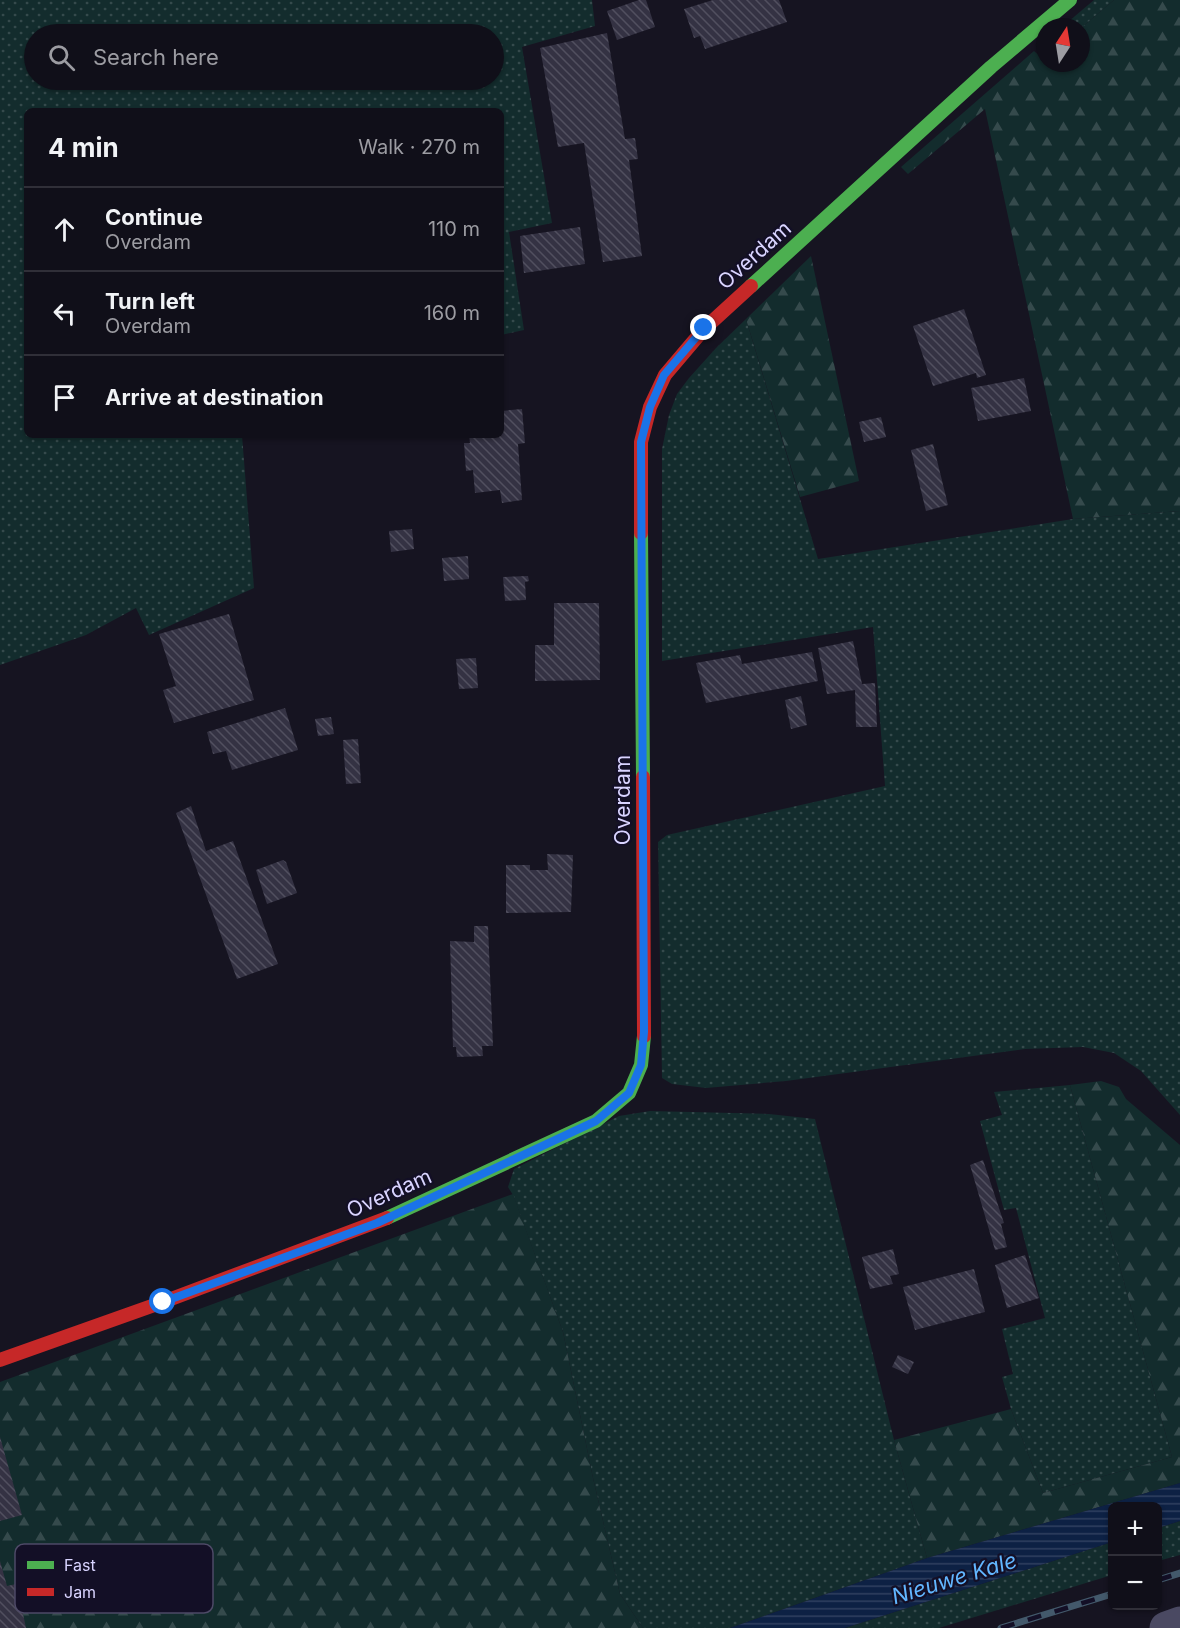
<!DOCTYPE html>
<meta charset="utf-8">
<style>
:root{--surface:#100f19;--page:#1e1d26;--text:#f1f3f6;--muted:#9c9ca2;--line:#302f38}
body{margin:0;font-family:Inter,sans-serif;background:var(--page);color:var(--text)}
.controls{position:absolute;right:18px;bottom:18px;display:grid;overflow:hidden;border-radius:9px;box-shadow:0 2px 4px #0004}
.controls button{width:54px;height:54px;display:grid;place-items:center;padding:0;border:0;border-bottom:2px solid var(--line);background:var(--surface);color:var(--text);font:30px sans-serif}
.compass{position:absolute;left:1036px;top:18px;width:54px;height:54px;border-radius:50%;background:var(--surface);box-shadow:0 2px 4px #0004;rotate:12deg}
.stop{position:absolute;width:18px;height:18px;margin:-14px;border:4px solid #1a73e8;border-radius:50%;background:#fff}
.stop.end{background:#1a73e8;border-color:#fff;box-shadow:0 2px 6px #0008}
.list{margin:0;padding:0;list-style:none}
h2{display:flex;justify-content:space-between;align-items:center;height:78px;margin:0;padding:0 24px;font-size:26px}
h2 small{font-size:20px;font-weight:400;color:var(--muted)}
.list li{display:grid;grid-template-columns:39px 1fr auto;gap:18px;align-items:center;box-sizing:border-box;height:84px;padding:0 24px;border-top:2px solid var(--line)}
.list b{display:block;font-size:22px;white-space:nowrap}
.list p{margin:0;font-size:20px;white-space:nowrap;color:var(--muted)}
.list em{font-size:20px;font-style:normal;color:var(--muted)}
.icon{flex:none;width:33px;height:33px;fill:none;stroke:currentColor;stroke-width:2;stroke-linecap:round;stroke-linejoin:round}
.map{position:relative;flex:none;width:1180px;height:1628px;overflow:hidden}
.search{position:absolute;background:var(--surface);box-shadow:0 2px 4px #0004;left:24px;top:24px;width:480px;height:66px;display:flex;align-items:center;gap:15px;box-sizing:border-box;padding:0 21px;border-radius:33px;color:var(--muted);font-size:22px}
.panel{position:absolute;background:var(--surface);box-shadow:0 2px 4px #0004;left:24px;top:108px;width:480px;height:330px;border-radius:9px}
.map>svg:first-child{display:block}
.grass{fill:url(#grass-dots);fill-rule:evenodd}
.forest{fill:url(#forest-firs)}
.water{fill:url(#water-rules)}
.building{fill:url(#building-back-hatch)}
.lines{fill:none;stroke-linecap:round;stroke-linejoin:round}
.street{stroke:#4a4962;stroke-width:33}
.fast{stroke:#4caf50;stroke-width:14}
.jam{stroke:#c62828;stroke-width:14}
.rail-casing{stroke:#43596b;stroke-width:7}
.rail{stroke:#130f26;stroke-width:4.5;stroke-dasharray:14;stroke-linecap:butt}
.route{stroke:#1a73e8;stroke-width:8}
.labels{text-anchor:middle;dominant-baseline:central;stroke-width:4.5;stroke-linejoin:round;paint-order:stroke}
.street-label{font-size:21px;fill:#d9d4ff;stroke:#130f26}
.water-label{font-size:22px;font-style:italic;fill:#62b6ff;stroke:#130f26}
.key{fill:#130f26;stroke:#4e4a67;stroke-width:1.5}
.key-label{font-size:16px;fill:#d9d4ff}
</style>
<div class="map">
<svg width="1180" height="1628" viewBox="0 0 1180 1628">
<defs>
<pattern id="grass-dots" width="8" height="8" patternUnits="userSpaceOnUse" patternTransform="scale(1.5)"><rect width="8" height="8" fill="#132c2d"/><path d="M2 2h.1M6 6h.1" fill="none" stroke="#354a4c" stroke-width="1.8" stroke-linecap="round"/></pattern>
<pattern id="forest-firs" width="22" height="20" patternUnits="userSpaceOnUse" patternTransform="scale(1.5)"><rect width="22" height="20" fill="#132c2d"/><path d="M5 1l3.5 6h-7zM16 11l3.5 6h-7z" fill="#354a4c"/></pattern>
<pattern id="water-rules" width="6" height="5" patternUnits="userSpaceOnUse" patternTransform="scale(1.5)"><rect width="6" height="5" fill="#0d2144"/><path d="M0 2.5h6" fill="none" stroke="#304060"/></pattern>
<pattern id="building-back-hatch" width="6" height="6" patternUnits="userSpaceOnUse" patternTransform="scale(1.5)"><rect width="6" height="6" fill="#343243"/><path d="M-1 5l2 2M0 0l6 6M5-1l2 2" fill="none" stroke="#514f5f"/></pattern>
</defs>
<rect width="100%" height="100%" fill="#161421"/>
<!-- grass -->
<g class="grass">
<path d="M0 0H592L595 26 522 47 552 223 509 232 524 330 501 335V111H27V435H242L254 588 149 635 136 608 86 635 0 665ZM34 34H494V80H34Z"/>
<polygon points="1094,0 1114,0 1081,28 1062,27"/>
<polygon points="746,319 818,559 1073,519 1180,511 1180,1115 1141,1071 1114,1053 1083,1047 1025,1049 786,1081 706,1088 672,1084 662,1078 658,842 667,835 885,786 873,627 662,661 662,449 669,415 677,394 689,378 716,348"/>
<polygon points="1070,1085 1172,1457 1043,1493 1011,1409 1002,1377 1013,1374 1002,1329 1045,1318 1016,1208 1004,1210 980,1121 1002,1115 994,1092"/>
<polygon points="650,1111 769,1114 815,1119 894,1440 927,1558 730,1628 643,1628 620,1594 593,1478 563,1332 513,1195 508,1187 514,1169 619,1116"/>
<polygon points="1180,1521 1180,1555 1158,1561 1158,1528"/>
<polygon points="1112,1542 1112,1575 939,1628 845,1628"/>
</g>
<!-- forest -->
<g class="forest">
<polygon points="1114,0 1180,0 1180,511 1073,519 985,109 908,174 901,167 1034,51 1043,59 1045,58 1045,63 1081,63 1081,28"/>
<polygon points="811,256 859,481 800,497 746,319"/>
<polygon points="1101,1081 1119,1087 1126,1099 1180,1145 1180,1483 927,1558 894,1440 1011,1409 1043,1493 1172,1457 1070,1085"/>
<polygon points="513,1194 563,1332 593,1478 620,1594 643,1628 0,1628 0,1382"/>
</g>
<!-- water -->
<polygon class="water" points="1180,1483 1180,1521 1158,1528 1158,1506 1112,1506 1112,1542 845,1628 730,1628 927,1558"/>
<!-- building -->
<g class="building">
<polygon points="639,0 646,0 655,27 617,40 607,11"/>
<polygon points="713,0 779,0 787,22 705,49 700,36 694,38 684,9"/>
<polygon points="607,33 625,139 635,138 638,159 629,160 642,256 603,262 584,143 558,147 540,48"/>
<polygon points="580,227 585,264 524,273 520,236"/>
<polygon points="964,309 986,375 977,378 976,373 933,386 913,326"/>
<polygon points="1024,378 1031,411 978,421 971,388"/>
<polygon points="522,409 525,443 518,444 522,500 502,503 500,490 475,493 473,470 466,471 464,443 470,443 469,435 501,435 501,411"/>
<polygon points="881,417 886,437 864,442 859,422"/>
<polygon points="933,444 948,505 926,511 911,450"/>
<polygon points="412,529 414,549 391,552 389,531"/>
<polygon points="468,556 469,579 444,581 442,558"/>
<polygon points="528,576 529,581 525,582 526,600 505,601 503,577"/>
<polygon points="554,603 599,603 600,680 535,681 535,645 554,645"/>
<polygon points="229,614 254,700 174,723 163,690 176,686 159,634"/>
<polygon points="853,641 862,684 875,683 877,727 856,727 855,690 827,694 818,648"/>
<polygon points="812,652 818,681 706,703 696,663 740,655 742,664"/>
<polygon points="476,658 478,688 459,689 456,659"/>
<polygon points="801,696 807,725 791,729 785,700"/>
<polygon points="285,708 298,750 232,770 226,751 213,754 207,732"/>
<polygon points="331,717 334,734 318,736 315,719"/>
<polygon points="358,739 361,783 346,784 343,740"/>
<polygon points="191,806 206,851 233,841 278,964 237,979 176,813"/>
<polygon points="547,854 573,855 571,912 506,913 506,865 530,865 530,870 548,870"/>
<polygon points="283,860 286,862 297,893 267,904 256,870"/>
<polygon points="474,926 488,926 493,1046 482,1046 483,1056 457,1057 456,1047 453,1047 450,941 474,942"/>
<polygon points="983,1160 1004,1223 1001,1224 1007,1247 995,1250 970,1165"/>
<polygon points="893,1249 899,1274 890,1276 893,1284 870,1289 862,1257"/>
<polygon points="1025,1255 1039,1298 1007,1308 995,1265"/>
<polygon points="974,1269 985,1312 915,1330 903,1287"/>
<polygon points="898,1355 914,1362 908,1374 892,1367"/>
<polygon points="0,1437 22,1515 0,1521"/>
<polygon points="0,1561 7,1586 21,1583 28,1608 22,1609 26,1628 0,1628"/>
</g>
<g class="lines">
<!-- street -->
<polyline class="street" points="1166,1628 1180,1623"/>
<!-- fast -->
<g class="fast">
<polyline points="751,286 991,67 1070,0"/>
<polyline points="641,533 643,777"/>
<polyline points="387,1218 596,1121 629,1093 641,1065 644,1036"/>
</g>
<!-- jam -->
<g class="jam">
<polyline points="641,533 641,442 650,407 665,375 704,329 751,286"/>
<polyline points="643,777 644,1036"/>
<polyline points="0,1360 163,1302 387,1218"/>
</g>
<defs>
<g id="rail">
<polyline points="1158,1580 1180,1573"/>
<polyline points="1001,1628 1112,1594"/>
</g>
</defs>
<!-- rail casing -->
<use href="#rail" class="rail-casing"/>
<!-- rail -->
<use href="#rail" class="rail"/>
</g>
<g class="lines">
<!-- route -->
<polyline class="route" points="163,1302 377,1223 596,1121 629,1093 641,1065 644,1032 641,442 650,407 664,375 704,328"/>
</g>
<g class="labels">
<!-- street labels -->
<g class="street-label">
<text transform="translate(754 255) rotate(-42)">Overdam</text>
<text transform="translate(622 800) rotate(-90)">Overdam</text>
<text transform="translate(389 1193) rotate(-24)">Overdam</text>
</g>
<!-- water labels -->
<g class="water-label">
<text transform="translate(954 1578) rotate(-17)">Nieuwe Kale</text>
</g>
</g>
<!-- legend -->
<rect x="15" y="1544" width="198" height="69" rx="9" class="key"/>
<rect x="27" y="1561" width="27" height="8" fill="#4caf50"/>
<rect x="27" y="1588" width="27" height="8" fill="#c62828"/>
<g class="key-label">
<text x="64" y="1571">Fast</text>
<text x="64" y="1598">Jam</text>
</g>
</svg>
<div class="controls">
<button>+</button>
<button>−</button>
</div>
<svg class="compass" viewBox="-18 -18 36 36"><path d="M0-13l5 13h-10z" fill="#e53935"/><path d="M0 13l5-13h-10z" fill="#9c9ca2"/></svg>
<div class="stop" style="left:163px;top:1302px"></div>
<div class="stop end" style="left:704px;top:328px"></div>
<div class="search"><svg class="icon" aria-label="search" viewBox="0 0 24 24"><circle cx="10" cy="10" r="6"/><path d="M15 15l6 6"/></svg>Search here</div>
<section class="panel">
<h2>4 min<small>Walk · 270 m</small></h2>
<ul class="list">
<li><svg class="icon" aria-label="ahead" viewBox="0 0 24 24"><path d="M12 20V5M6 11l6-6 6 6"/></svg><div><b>Continue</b><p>Overdam</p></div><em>110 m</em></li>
<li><svg class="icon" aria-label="left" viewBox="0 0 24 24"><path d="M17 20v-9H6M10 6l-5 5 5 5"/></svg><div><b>Turn left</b><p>Overdam</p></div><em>160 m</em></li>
<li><svg class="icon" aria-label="arrive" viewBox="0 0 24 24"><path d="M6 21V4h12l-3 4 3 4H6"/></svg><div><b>Arrive at destination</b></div></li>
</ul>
</section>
</div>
